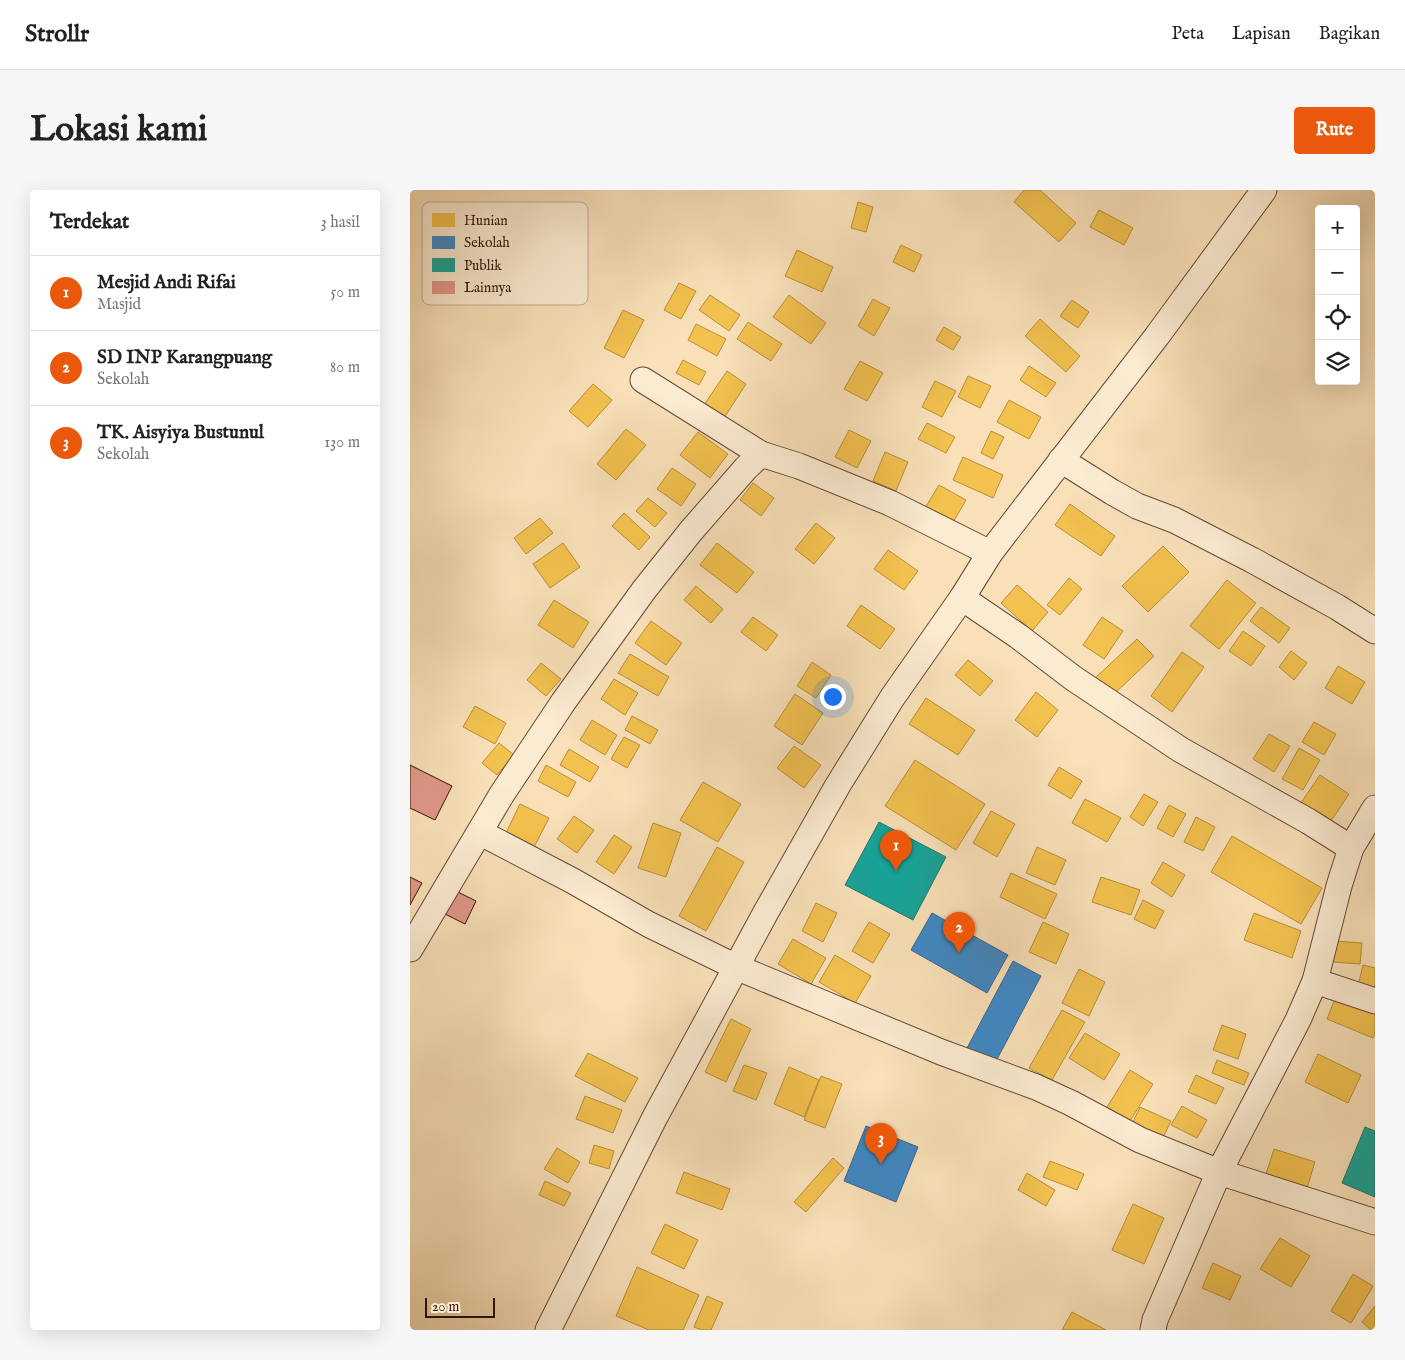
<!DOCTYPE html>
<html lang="id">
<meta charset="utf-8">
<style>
:root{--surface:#fff;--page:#f6f6f6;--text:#222;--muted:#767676;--line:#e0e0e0;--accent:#ea580c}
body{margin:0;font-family:"IM FELL English",serif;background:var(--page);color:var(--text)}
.controls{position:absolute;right:15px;top:15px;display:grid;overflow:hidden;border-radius:5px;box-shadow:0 5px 20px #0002}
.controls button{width:45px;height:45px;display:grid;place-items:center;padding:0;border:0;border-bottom:1px solid var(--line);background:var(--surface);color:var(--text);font:25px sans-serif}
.scale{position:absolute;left:15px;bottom:12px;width:70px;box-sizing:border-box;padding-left:5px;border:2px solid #33160b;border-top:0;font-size:14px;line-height:18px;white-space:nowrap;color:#33160b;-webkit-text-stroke:4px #fbebd1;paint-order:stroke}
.you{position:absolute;left:422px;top:506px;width:18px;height:18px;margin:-12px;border:4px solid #fff;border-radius:50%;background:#1a73e8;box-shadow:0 0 0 8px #1a73e833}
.badge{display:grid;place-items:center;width:32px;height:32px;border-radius:50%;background:var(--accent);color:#fff;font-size:16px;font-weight:700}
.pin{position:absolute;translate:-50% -41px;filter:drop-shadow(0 1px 2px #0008)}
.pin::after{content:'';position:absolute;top:26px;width:18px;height:15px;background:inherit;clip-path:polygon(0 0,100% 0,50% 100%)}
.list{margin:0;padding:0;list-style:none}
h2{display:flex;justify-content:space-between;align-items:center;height:65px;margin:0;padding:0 20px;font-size:21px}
h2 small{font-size:16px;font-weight:400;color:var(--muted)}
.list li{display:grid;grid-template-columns:32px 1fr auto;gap:15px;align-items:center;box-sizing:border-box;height:75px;padding:0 20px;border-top:1px solid var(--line)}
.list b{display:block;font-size:19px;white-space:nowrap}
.list p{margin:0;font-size:16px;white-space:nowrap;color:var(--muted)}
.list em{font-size:16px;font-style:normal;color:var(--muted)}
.icon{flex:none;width:28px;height:28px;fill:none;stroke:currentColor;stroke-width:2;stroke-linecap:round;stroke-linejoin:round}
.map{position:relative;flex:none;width:965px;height:1140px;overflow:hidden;border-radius:5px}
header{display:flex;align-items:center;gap:30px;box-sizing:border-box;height:70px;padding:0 25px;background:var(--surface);border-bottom:1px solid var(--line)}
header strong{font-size:24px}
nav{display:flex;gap:28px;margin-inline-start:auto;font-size:18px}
.intro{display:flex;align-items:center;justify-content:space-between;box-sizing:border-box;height:120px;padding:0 30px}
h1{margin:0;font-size:35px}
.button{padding:12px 22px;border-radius:5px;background:var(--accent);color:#fff;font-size:18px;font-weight:700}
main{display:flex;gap:30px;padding:0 30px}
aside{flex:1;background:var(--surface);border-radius:5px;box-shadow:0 5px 20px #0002}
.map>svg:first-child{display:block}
.homes{fill:#f2c14e;stroke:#b98e3a}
.schools{fill:#3f88c5;stroke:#3b668d}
.public{fill:#17a398;stroke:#1f796e}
.building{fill:#e09889;stroke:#33160b}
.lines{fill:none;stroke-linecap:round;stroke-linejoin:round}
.minor-casing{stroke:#644836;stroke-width:27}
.minor{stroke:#fbebd1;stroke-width:25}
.key{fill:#fbebd1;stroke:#bfab96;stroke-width:1}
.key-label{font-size:14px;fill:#33160b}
</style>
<header>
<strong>Strollr</strong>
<nav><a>Peta</a><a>Lapisan</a><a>Bagikan</a></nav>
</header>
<div class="intro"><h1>Lokasi kami</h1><a class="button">Rute</a></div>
<main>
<aside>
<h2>Terdekat<small>3 hasil</small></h2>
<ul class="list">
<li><span class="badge">1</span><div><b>Mesjid Andi Rifai</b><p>Masjid</p></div><em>50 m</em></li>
<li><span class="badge">2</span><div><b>SD INP Karangpuang</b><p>Sekolah</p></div><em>80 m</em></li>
<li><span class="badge">3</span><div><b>TK. Aisyiya Bustunul</b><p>Sekolah</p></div><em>130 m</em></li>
</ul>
</aside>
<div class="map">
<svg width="965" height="1140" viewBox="0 0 965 1140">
<rect width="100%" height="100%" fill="#f9e0b8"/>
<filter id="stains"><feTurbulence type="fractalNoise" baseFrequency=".004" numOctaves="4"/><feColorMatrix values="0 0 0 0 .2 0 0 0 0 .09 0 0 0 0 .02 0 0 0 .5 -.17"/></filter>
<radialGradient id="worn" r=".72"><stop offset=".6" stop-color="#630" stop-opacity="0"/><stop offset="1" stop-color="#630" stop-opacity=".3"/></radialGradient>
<!-- homes -->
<g class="homes">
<polygon points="614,0 630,0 666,33 649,52 604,12"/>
<polygon points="448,12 463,17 456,42 441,38"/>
<polygon points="689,20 723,38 714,55 680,37"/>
<polygon points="491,55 512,65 504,82 483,72"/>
<polygon points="387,60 423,77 412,102 375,86"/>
<polygon points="269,93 286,101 271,129 254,120"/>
<polygon points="300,105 330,125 319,141 289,120"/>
<polygon points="379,105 416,133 401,154 363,127"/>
<polygon points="463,109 480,118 464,146 448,136"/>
<polygon points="662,110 679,122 668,138 650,126"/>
<polygon points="213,120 234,130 214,168 194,158"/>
<polygon points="630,129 670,166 656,182 615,146"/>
<polygon points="338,132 372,154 361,171 327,149"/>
<polygon points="286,134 316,149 307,166 278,150"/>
<polygon points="534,137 551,147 543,160 526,150"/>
<polygon points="273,170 296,182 289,195 266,183"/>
<polygon points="450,171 473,183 457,211 434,199"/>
<polygon points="619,176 646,193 636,207 610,190"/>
<polygon points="317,181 336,194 314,228 294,215"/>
<polygon points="558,186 581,196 570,218 548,207"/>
<polygon points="525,191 546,201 532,227 512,217"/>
<polygon points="183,194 202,210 178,237 159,221"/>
<polygon points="599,210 631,227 619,249 587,232"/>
<polygon points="517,233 545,247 536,263 508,249"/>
<polygon points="216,239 236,255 206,290 187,274"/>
<polygon points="439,240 461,251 447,278 425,267"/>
<polygon points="581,241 594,247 583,269 571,263"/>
<polygon points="288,242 318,264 300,288 270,265"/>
<polygon points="475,262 498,272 486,301 463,291"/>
<polygon points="553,267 593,285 583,308 543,290"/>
<polygon points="262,278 286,294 271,316 247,299"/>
<polygon points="343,293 364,308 351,326 330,310"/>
<polygon points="529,295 556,310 542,334 515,318"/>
<polygon points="238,308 257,323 245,337 226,321"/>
<polygon points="660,314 705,346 691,366 645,335"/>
<polygon points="214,323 240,347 229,360 202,336"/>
<polygon points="130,328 143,343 116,364 104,348"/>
<polygon points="406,333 425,348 404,374 385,359"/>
<polygon points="153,353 170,377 140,398 123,374"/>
<polygon points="307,353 344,382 327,403 290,375"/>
<polygon points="753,356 779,382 738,422 712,396"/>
<polygon points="478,360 508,381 494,400 464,379"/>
<polygon points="659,388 672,399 650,425 637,415"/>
<polygon points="817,390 846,413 809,459 780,436"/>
<polygon points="607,395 638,422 622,441 591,413"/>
<polygon points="286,396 313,419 301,433 274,410"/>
<polygon points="144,410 179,432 163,458 128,435"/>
<polygon points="451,415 485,439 470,459 437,436"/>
<polygon points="851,417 880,438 869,453 840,431"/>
<polygon points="343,427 368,445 356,461 331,442"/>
<polygon points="692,427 713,441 694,469 673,455"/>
<polygon points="241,431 272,453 256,475 225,453"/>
<polygon points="833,441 855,456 841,476 819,461"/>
<polygon points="727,449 744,466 701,507 683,490"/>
<polygon points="881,461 897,473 884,490 869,477"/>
<polygon points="772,462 794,477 762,522 741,506"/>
<polygon points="220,464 259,487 248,506 208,483"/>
<polygon points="558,470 583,491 570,506 545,485"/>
<polygon points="402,472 421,485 406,508 387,496"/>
<polygon points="131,473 151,489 136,506 117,490"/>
<polygon points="928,476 955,492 942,514 915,498"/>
<polygon points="204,489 228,503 215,525 191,509"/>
<polygon points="626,502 648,520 627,547 605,530"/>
<polygon points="385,504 413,523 392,555 364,536"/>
<polygon points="516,508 565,540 548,565 499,534"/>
<polygon points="65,516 96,533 85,554 53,537"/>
<polygon points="222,526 248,540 240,554 215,540"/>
<polygon points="182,530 207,545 195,565 170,550"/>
<polygon points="904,532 926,544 914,565 892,552"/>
<polygon points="859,544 880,556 864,582 843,569"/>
<polygon points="214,547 230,555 217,578 201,569"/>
<polygon points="89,553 104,565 87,585 72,573"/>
<polygon points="384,556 411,575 394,598 367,578"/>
<polygon points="889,558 910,570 893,600 872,589"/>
<polygon points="159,559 189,577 180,592 150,575"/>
<polygon points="505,570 575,614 546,660 475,616"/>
<polygon points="136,575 166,592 158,607 128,591"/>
<polygon points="649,577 672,591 661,609 638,595"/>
<polygon points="910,585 939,604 917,637 888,617"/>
<polygon points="293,592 331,614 308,652 270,630"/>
<polygon points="734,604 748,612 733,636 720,627"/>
<polygon points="675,609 711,628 697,652 662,633"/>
<polygon points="110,614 139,628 122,661 94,647"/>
<polygon points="759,615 776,624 763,647 747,638"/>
<polygon points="581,621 605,634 587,667 563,653"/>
<polygon points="164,626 184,640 167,663 147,649"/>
<polygon points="786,627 805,637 793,661 774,652"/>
<polygon points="243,633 271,643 256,687 228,678"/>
<polygon points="204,645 222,657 204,684 186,672"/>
<polygon points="822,646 912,698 891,734 801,682"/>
<polygon points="307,657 334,672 296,741 269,726"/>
<polygon points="627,657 656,670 645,695 616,683"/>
<polygon points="753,672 775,685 762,707 741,693"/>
<polygon points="601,683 647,704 635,729 590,707"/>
<polygon points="691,687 730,700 721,725 682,712"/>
<polygon points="733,710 754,721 745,739 724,729"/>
<polygon points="406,713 427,723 413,752 392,741"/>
<polygon points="844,723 891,741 882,768 834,750"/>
<polygon points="459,732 480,744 463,773 442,761"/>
<polygon points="633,732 659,744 646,774 619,762"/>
<polygon points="383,749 416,768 401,794 368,774"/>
<polygon points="925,751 952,753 950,774 923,772"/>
<polygon points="425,765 461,786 445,813 409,792"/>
<polygon points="953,775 965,778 965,805 947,800"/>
<polygon points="669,779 695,792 679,826 652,813"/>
<polygon points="926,806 965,821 965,843 963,848 917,829"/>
<polygon points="652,820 675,832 642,890 619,878"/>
<polygon points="321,829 341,839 316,892 295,882"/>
<polygon points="812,835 836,844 828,869 803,860"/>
<polygon points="675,843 710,864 694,890 659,868"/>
<polygon points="178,863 228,888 215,912 165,886"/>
<polygon points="908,864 951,885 938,913 895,892"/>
<polygon points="807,870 839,883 834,895 802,883"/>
<polygon points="334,875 357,883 346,910 323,901"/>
<polygon points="379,877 409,890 394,927 364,914"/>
<polygon points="720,880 743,894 720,931 697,917"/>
<polygon points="786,885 814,898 806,914 778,902"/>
<polygon points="411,886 432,894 415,938 394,930"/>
<polygon points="175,906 212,920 203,943 166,929"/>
<polygon points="772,916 797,930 787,948 761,935"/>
<polygon points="730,917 761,931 751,952 720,938"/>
<polygon points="184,955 204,961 199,979 179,973"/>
<polygon points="147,958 170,972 158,993 134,979"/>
<polygon points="864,959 905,972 897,998 856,984"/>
<polygon points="423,968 434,978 396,1022 384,1012"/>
<polygon points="640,971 674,984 667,1000 633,987"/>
<polygon points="274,982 320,999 312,1020 266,1003"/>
<polygon points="617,983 645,1000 636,1016 608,1000"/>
<polygon points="135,991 161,1003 154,1016 129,1005"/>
<polygon points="723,1014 754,1028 734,1074 702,1060"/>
<polygon points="255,1034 288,1050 274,1079 241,1063"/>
<polygon points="870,1048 900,1066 881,1097 850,1079"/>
<polygon points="803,1073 831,1086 820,1110 792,1098"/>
<polygon points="227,1077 289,1105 273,1140 239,1140 206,1126"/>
<polygon points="943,1084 963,1096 941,1133 921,1121"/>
<polygon points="297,1106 313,1113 301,1140 292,1140 284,1137"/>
<polygon points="965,1116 965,1140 961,1140 952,1132"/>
<polygon points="662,1122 696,1140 652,1140"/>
</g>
<!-- schools -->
<g class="schools">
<polygon points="522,723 598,765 577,803 501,760"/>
<polygon points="603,771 631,786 584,875 556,860"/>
<polygon points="456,936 508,957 486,1012 434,991"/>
</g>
<!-- public -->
<g class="public">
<polygon points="469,632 536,667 503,730 435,695"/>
<polygon points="955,937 965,941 965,1007 932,993"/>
</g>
<!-- building -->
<g class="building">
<polygon points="0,575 42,596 25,630 0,618"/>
<polygon points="0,687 12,693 0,715"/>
<polygon points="44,700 66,711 55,734 33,723"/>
</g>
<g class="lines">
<defs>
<g id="minor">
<polyline points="233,190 351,264 389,276 480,313 580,363"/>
<polyline points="651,270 702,302 727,316 764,330 842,370 927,417 965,441"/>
<polyline points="552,408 608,446 663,488 771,560 898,631 941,658"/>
<polyline points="71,643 163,691 238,734 326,777 531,862 626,897 661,913 730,950 809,982 965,1032"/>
<polyline points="0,759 92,604 154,511 234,400 281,341 336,278 351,264"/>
<polyline points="905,791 965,811"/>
<polyline points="138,1140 245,927 356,722 428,595 482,508 552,408 580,363 747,146 854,0"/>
<polyline points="743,1140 745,1130 809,982 888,830 905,791 929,696 941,658 965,618"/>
</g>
</defs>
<!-- minor casing -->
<use href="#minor" class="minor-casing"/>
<!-- minor -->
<use href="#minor" class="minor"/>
</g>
<!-- legend -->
<rect x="12" y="12" width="166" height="103" rx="8" class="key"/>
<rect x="22" y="23" width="23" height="14" fill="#f2c14e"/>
<rect x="22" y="46" width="23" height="13" fill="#3f88c5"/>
<rect x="22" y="68" width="23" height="14" fill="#17a398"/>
<rect x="22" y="91" width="23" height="13" fill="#e09889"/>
<g class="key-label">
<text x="54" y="35">Hunian</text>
<text x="54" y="57">Sekolah</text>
<text x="54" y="80">Publik</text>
<text x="54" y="102">Lainnya</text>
</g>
<rect width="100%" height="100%" filter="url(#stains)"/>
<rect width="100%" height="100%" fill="url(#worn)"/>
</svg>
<div class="controls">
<button>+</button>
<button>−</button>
<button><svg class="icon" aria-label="locate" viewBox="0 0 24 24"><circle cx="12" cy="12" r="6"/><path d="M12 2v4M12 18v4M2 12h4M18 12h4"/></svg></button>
<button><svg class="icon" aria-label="layers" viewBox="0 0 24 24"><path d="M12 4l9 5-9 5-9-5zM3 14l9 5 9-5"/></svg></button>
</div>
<div class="scale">20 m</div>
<div class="you"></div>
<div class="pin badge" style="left:486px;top:681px">1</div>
<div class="pin badge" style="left:549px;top:763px">2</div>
<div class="pin badge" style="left:471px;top:974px">3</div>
</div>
</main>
